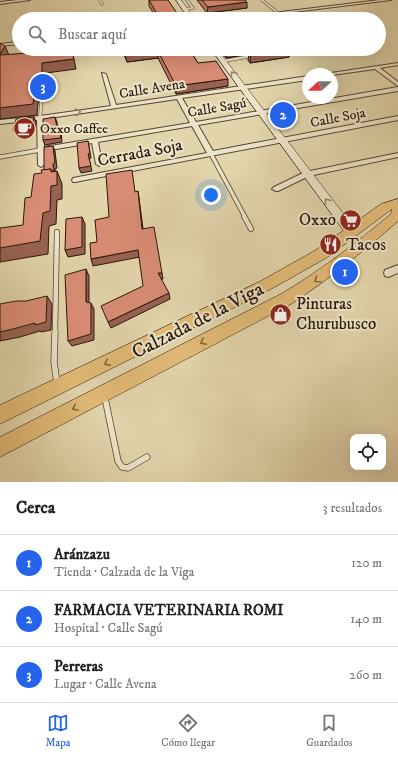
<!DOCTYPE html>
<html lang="es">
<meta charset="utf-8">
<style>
:root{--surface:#fff;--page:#f2f2f2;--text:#222;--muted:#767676;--line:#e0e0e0;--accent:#2563eb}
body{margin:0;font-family:"IM FELL DW Pica",serif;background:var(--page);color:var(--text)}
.controls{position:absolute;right:12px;bottom:12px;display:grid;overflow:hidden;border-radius:8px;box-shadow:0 4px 16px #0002}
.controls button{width:36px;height:36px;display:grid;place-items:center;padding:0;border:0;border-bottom:1px solid var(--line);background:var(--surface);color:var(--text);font:20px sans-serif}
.compass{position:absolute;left:302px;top:68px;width:36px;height:36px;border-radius:50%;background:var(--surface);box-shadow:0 4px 16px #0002;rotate:248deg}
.you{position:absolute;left:211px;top:195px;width:14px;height:14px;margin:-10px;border:3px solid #fff;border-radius:50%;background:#1a73e8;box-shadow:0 0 0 6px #1a73e833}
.badge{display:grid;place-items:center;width:26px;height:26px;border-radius:50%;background:var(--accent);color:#fff;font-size:13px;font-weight:700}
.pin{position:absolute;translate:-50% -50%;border:2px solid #fff;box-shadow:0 1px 4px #0006}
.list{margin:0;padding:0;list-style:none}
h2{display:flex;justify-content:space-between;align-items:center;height:52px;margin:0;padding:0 16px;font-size:17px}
h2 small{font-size:13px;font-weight:400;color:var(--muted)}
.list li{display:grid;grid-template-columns:26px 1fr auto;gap:12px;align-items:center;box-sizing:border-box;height:56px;padding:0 16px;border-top:1px solid var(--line)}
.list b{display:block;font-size:15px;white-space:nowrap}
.list p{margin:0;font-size:13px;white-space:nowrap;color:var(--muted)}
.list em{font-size:13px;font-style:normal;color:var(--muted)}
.icon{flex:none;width:22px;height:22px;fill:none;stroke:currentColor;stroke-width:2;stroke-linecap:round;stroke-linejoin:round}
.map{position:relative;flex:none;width:398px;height:482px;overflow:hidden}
.search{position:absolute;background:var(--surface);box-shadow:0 4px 16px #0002;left:12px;right:12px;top:12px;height:44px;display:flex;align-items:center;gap:10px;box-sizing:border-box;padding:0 14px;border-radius:22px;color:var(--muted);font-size:15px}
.sheet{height:220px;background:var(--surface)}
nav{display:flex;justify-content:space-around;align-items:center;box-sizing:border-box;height:56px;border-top:1px solid var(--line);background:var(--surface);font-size:11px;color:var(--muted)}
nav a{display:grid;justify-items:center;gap:2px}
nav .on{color:var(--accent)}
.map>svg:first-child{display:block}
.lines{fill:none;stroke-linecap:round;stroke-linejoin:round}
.lane-far4-casing{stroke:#574633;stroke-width:3}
.lane-far3-casing{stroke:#574633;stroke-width:3.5}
.lane-far2-casing{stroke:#574633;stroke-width:5}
.lane-far1-casing{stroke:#574633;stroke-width:6}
.lane-casing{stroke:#574633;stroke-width:7}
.street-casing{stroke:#574633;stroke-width:2}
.secondary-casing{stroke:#29170b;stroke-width:1}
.primary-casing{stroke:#29170b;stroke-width:1}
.lane-far4{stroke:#ece3c8;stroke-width:2}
.lane-far3{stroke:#ece3c8;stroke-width:2.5}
.lane-far2{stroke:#ece3c8;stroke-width:3.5}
.lane-far1{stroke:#ece3c8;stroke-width:4.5}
.lane{stroke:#ece3c8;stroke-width:5.5}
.street{fill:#ece3c8;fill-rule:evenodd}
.secondary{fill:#ece3c8;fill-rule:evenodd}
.primary{fill:#e1ba76;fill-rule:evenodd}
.wall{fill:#bb7865;stroke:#29170b}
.shaded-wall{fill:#986252;stroke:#29170b}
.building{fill:#d98c75;stroke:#29170b}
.oneway{stroke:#948773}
.oneway2{stroke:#856840}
.labels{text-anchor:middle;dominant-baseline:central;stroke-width:4;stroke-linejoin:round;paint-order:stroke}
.far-street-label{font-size:14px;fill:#29170b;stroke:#ece3c8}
.far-poi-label{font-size:14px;fill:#29170b;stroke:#ece3c8;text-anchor:start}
.street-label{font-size:17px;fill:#29170b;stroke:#ece3c8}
.poi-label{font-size:17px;fill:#29170b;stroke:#ece3c8;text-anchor:start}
.near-street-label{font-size:20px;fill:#29170b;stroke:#ece3c8}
</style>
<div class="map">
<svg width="398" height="482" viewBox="0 0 398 482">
<rect width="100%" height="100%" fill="#e2d4ab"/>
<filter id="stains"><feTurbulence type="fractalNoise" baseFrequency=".005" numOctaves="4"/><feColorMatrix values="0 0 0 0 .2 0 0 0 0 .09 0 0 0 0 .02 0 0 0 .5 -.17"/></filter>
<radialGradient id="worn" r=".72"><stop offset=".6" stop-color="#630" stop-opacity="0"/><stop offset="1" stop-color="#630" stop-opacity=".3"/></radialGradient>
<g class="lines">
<defs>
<g id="lane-far4">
<polyline points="100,0 102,4"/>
<polyline points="262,0 278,13"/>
<polyline points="185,9 193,8 187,0"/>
</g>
<g id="lane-far3">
<polyline points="223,61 252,56"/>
<polyline points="40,118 42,93"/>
</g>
<g id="lane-far2">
<polyline points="211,154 245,217"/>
<polyline points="0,157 40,150"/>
</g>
<g id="lane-far1">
<polyline points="244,216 251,229"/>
<polyline points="55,333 57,232"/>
</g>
<g id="lane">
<polyline points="55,332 54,362 57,383"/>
<polyline points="105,398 118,461 122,467 128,468 147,457"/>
</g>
<g id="street">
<polygon points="18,0 30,0 0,4 0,2"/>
<polygon points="380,0 391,0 235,19 223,19"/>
<polygon points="19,42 19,44 0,46 0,44"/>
<polygon points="398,63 398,65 380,68 398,82 398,86 375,69 332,75 332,74 329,74 331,73"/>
<path d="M102 73 106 74 116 105 308 76V80L182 98 196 122 398 87V91L198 125 213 151 398 116V120L75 182H73L72 180 73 178 207 153 192 126 98 142 102 164 99 166 96 164 92 143 44 151V165L41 167 38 165 37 120 0 124V120L40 116 111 106ZM177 99 190 123 44 147 43 119Z"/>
<polygon points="398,153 398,157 309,176 278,191 276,191 272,189 274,187 305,172"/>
<polygon points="398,265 398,273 388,277 385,276 384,273 385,270"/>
</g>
<g id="secondary">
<polygon points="176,0 181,0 195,19 189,19"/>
<polygon points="211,49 217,49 355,229 356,232 355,235 351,236 347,235"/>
</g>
<path id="primary" d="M398 199V221C364 251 329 279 291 304L0 457V437L281 294C320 271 356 243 391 214L392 209 326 258 271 289 0 424V405L261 281 316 250 381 204Z"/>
</defs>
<!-- lane-far4 casing -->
<use href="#lane-far4" class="lane-far4-casing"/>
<!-- lane-far3 casing -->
<use href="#lane-far3" class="lane-far3-casing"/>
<!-- lane-far2 casing -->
<use href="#lane-far2" class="lane-far2-casing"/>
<!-- lane-far1 casing -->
<use href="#lane-far1" class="lane-far1-casing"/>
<!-- lane casing -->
<use href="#lane" class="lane-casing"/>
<!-- street casing -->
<use href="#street" class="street-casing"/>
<!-- secondary casing -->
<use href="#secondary" class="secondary-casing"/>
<!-- primary casing -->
<use href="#primary" class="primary-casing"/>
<!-- lane-far4 -->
<use href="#lane-far4" class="lane-far4"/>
<!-- lane-far3 -->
<use href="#lane-far3" class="lane-far3"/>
<!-- lane-far2 -->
<use href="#lane-far2" class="lane-far2"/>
<!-- lane-far1 -->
<use href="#lane-far1" class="lane-far1"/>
<!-- lane -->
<use href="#lane" class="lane"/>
<!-- street -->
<use href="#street" class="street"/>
<!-- secondary -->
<use href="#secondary" class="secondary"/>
<!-- primary -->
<use href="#primary" class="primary"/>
</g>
<!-- wall -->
<g class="wall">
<polygon points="149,0 181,19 157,19 149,6"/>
<polygon points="197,0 245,0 247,8 207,13"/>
<polygon points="122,49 189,49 198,63 228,86 176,94 158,58 127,62"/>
<polygon points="221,49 291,49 289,57 250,63 248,60 249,54 226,58 221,52"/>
</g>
<!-- shaded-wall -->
<g class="shaded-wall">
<polygon points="247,2 247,8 207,13 208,7"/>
<polygon points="5,46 9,55 0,56 0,54"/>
<polygon points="227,49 249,49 249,54 226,58"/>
<polygon points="250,49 291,49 289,57 250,63 251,50"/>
<polygon points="158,51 158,58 127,62 125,55"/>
<polygon points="74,59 76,69 46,73 45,90 40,90 39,92 37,115 0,119 0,108 36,82 42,63"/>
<polygon points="228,79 228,86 176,94 176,86"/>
<polygon points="34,117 36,122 34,130 16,134 13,130"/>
<polygon points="55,117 57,122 58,133 57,128"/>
<polygon points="59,127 61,132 62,142 45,145 43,140"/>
<polygon points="88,141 91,158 89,159 92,171 81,173 79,168 88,154"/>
<polygon points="53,146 55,151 57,168 55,169 56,176 54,171 53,164"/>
<polygon points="57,171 62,184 62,199 57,200 56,224 49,226 48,254 0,262 0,248 43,213 51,186"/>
<polygon points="138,191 139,198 144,236 142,229"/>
<polygon points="82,217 85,224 85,254 68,257 65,250"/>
<polygon points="138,250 140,257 93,266 91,259"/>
<polygon points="86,269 89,276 89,308 86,302"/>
<polygon points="158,273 162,273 163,279 159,280"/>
<polygon points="169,293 170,299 111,328 108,322"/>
<polygon points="47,296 52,304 51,330 41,332 40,331 20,337 0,341 0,332"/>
<polygon points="91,303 94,309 94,340 72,346 68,341"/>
</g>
<!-- building -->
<g class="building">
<polygon points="149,0 168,0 181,19 160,19"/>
<polygon points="202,0 245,0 247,2 208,7"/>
<polygon points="0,43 5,46 0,54"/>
<polygon points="48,49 71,49 74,59 42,63 42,80 37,80 36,82 33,104 0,108 0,55 29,53 31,51 36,50 39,53 41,50"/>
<polygon points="124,49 189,49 198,63 216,61 228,79 176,86 158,51 125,55"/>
<polygon points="250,49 261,49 251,50"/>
<polygon points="34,117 32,125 13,130 16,119"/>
<polygon points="55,117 57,128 59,127 61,138 43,140 43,119"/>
<polygon points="88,141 90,153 88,154 91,166 79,168 77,143"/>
<polygon points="53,146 55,163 53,164 54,171 52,171 51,169 44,170 44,147"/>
<polygon points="51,169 51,172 57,171 57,185 51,186 50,211 43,213 40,241 0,248 0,228 23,225 25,198 31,197 34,174 42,173 41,170"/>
<polygon points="132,170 135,192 138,191 142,229 154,227 162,273 158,273 169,293 108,322 101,306 143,286 138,250 91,259 90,243 97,242 95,220 109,217 106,174"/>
<polygon points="82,217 82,247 65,250 66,219"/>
<polygon points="86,269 86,302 91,303 91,334 68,341 65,275"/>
<polygon points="47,296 46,322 35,325 35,323 13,329 0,332 0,304 16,301 26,301"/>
</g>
<!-- one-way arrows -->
<defs><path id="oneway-chevron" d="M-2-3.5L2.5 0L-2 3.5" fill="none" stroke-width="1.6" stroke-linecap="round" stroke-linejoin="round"/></defs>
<g class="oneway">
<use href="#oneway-chevron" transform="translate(233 74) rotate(-127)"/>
<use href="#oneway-chevron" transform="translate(78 112) rotate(-9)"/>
<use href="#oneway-chevron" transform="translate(327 201) rotate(-127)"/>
</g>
<g class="oneway2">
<use href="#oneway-chevron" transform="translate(317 280) rotate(145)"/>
<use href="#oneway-chevron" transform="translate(203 342) rotate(153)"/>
<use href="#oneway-chevron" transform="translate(107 363) rotate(154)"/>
<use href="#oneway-chevron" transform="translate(75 408) rotate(153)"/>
</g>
<!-- icons -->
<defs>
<symbol id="cafe-disc" viewBox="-11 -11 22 22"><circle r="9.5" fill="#8f2418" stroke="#ece3c8"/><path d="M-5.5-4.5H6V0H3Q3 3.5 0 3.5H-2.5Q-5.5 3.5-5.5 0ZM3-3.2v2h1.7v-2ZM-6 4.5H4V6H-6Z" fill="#fff"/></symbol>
<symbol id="supermarket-disc" viewBox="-11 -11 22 22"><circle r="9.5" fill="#8f2418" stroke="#ece3c8"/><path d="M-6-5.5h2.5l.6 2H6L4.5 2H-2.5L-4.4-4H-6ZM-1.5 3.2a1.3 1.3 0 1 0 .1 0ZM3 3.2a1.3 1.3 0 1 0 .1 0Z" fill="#fff"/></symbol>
<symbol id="restaurant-disc" viewBox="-11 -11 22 22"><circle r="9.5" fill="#8f2418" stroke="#ece3c8"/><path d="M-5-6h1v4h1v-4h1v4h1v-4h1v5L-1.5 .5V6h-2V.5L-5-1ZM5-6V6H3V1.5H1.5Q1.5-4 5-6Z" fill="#fff"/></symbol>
<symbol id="shop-disc" viewBox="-11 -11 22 22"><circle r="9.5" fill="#8f2418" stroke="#ece3c8"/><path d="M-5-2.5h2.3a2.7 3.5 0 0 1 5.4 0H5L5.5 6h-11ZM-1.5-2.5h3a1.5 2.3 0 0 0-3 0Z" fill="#fff"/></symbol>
</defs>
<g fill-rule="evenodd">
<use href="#cafe-disc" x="12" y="116" width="25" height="25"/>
<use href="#supermarket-disc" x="338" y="208" width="25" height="25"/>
<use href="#restaurant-disc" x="318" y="232" width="25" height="25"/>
<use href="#shop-disc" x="268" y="302" width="25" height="25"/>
</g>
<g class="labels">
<!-- far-street labels -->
<g class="far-street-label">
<text transform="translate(152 89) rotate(-9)">Calle Avena</text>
<text transform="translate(217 108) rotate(-10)">Calle Sagú</text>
<text transform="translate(338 118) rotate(-11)">Calle Soja</text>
</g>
<!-- far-poi labels -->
<g class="far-poi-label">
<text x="40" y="129">Oxxo Caffee</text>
</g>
<!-- street labels -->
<g class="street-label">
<text transform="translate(140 153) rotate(-11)">Cerrada Soja</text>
</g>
<!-- poi labels -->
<g class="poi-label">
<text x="336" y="220" text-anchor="end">Oxxo</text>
<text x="346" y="245">Tacos</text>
<text x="296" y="304">Pinturas<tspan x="296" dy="20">Churubusco</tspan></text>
</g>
<!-- near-street labels -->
<g class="near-street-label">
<text transform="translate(198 321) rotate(-27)">Calzada de la Viga</text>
</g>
</g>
<rect width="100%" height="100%" filter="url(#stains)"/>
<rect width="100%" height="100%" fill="url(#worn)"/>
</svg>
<div class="controls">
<button><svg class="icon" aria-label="locate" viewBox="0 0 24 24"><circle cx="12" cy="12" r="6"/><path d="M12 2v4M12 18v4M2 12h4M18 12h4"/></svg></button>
</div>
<svg class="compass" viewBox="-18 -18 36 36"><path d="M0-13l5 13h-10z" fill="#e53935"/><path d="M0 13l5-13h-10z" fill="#767676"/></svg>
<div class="you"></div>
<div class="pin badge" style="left:345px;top:272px">1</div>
<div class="pin badge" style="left:283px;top:115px">2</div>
<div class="pin badge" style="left:43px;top:87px">3</div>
<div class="search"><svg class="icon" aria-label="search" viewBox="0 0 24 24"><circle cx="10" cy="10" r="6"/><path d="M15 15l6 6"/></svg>Buscar aquí</div>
</div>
<section class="sheet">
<h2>Cerca<small>3 resultados</small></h2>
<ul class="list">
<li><span class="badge">1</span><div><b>Aránzazu</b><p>Tienda · Calzada de la Viga</p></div><em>120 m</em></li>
<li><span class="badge">2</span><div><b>FARMACIA VETERINARIA ROMI</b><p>Hospital · Calle Sagú</p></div><em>140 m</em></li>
<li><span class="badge">3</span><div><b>Perreras</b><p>Lugar · Calle Avena</p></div><em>260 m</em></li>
</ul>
</section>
<nav>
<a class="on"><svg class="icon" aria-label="map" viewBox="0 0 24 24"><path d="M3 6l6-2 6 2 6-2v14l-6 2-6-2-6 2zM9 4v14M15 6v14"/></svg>Mapa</a>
<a><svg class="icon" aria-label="directions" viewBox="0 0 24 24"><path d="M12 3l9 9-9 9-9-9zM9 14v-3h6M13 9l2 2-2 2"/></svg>Cómo llegar</a>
<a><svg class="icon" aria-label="saved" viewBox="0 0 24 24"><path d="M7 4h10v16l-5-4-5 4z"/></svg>Guardados</a>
</nav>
